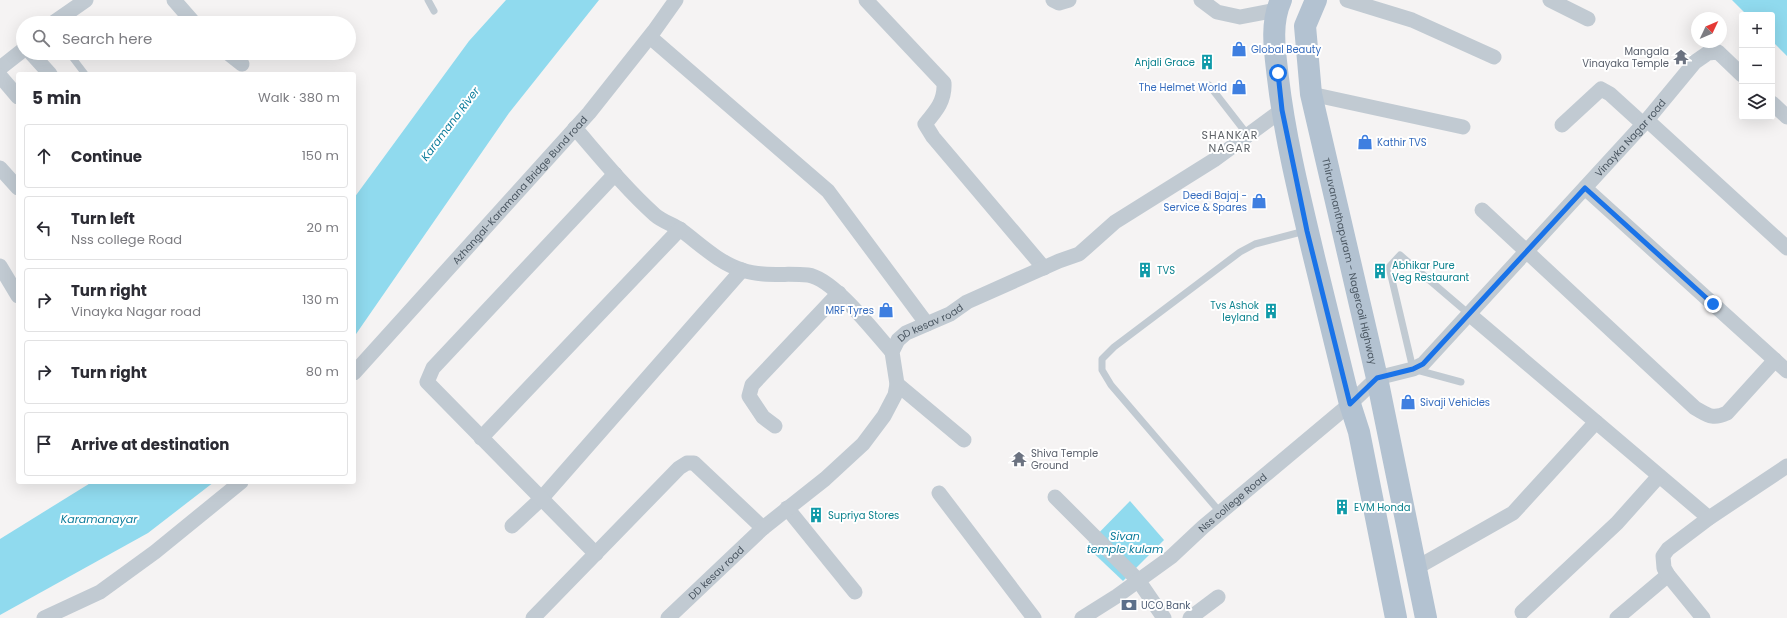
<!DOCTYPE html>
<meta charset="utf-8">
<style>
:root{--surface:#fff;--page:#f7f7f7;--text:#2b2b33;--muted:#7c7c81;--line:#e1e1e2}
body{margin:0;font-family:Poppins,sans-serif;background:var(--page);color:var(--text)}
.controls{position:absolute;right:12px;top:12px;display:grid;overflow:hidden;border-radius:4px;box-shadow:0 4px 16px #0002}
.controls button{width:36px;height:36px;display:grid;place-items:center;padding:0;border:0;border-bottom:1px solid var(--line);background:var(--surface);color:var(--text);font:20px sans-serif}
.compass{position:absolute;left:1691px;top:12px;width:36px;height:36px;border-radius:50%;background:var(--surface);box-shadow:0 4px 16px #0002;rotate:46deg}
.stop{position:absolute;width:12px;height:12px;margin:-9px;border:3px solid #1a73e8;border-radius:50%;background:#fff}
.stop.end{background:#1a73e8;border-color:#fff;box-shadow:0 1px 4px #0008}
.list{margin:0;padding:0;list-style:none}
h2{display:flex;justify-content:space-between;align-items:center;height:52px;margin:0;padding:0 16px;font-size:17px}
h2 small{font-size:13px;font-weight:400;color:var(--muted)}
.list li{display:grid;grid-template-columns:26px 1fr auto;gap:12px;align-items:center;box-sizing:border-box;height:64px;margin:0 8px 8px;padding:0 8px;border:1px solid var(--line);border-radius:4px}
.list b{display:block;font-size:15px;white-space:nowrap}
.list p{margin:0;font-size:13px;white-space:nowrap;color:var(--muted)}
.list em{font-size:13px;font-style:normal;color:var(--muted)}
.icon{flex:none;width:22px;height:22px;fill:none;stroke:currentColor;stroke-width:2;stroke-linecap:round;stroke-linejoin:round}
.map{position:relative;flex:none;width:1787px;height:618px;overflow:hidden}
.search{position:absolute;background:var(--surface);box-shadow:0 4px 16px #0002;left:16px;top:16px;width:340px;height:44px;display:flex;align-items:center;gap:10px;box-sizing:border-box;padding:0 14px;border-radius:22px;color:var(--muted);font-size:15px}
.panel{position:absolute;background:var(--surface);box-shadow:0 4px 16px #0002;left:16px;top:72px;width:340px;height:412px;border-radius:4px}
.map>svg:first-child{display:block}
.water{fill:#90daee}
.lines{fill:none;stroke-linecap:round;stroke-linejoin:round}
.service{stroke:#c1cad2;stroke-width:7}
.minor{stroke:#c1cad2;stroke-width:15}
.primary{stroke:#b3c2d1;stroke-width:22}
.route{stroke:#1a73e8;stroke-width:5}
.labels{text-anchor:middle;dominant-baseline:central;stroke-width:4;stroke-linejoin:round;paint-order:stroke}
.shop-label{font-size:10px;fill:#366cbe;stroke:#fff;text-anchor:start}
.worship-label{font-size:10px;fill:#5b616d;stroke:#fff;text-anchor:end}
.culture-label{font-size:10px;fill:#0d838f;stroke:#fff;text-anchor:start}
.street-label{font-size:10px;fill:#4a5661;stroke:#fff}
.service-label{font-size:10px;fill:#4e5e75;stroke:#fff;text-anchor:start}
.water-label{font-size:11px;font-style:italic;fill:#0c7c9b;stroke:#fff}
.neighbourhood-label{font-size:11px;letter-spacing:1px;fill:#5f6368;stroke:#fff}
</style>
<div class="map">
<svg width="1787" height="618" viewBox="0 0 1787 618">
<rect width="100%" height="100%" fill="#f5f3f3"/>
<!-- water -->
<g class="water">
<polygon points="506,0 599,0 509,113 354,337 354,198 469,41"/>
<polygon points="1732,0 1787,0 1787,56 1772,41 1772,15 1747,15"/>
<polygon points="92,482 214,482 148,533 0,615 0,539"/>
<polygon points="1130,501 1164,540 1123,581 1086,546"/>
</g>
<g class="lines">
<!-- service -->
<g class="service">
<polyline points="428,0 434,11"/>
<polyline points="69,53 85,74"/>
<polyline points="1209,85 1247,134"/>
<polyline points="1461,382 1413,369 1389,267 1400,255 1469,314"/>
<polyline points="1220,512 1111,385 1102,370 1102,359 1114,347 1240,252 1255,244 1305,231"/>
</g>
<!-- minor -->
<g class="minor">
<polyline points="174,0 194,23"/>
<path d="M866 0 944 83C945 101 936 111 925 124L933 137 1044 268"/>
<polyline points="1053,0 1059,3 1069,0"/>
<polyline points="1201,0 1217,12 1240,17 1276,10"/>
<polyline points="1347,0 1412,20 1494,57"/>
<polyline points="1550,0 1588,19"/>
<polyline points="53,23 86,0"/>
<polyline points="650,37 828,191 927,324"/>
<polyline points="31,53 50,74"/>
<polyline points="228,53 242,64"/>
<polyline points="0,68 23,50"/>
<polyline points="0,76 18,97"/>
<polyline points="1311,94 1463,127"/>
<polyline points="1772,103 1787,117"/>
<polyline points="1647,120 1787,248"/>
<polyline points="1562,125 1601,89 1610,94 1643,124"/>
<path d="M575 128C601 158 626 189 655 215 663 222 673 224 681 230 700 244 719 263 742 270 763 277 787 273 808 275 833 278 875 333 892 352"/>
<polyline points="0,168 18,188"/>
<polyline points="1585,188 1787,371"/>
<path d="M1482 210 1695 408C1708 415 1712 420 1727 413L1775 360"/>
<polyline points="0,266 18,296"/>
<polyline points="1469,314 1709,518"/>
<path id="s1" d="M354 373 589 113 654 31 676 0"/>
<polyline points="897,384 964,440"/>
<polyline points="775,426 763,417 749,396 752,385 839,293"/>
<polyline points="481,438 680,229"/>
<polyline points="939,493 1034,618"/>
<polyline points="1055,497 1138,580 1164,618"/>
<polyline points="787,508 855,592"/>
<polyline points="512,526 541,499 742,270"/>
<polyline points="596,554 427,382 433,368 615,174"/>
<polyline points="1416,568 1513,513 1596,422"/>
<polyline points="1522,612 1617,523 1659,476"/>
<polyline points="44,618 100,592 155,552 241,482"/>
<polyline points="533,618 679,468 687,463 694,463 763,528"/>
<path id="s2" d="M668 618 763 528 825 479 863 444 884 416 895 395 897 384 892 352 898 340 906 333 950 314 967 302 1059 261 1079 254 1115 222 1214 160 1282 110"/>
<path id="s3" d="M1082 618 1117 596 1171 557 1203 527 1350 404 1377 378 1413 369 1423 364 1647 120 1695 62 1708 53 1718 52 1742 75"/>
<polyline points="1190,618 1218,597"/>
<polyline points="1617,618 1668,575"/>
<polyline points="1703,618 1668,575 1664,568 1663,556 1668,549 1709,518 1787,466"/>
</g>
<!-- primary -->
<g class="primary">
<path d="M1281 0C1270 24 1275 52 1278 78 1285 138 1300 198 1314 257 1326 306 1338 355 1350 404L1359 432 1396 618"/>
<path id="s4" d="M1316 0 1305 26 1311 94 1377 378 1426 618"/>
</g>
</g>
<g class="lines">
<!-- route -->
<polyline class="route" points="1278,73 1282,110 1307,231 1350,404 1377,378 1413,369 1423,364 1585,188 1713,304"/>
</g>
<!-- icons -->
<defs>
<symbol id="shop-bare" viewBox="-9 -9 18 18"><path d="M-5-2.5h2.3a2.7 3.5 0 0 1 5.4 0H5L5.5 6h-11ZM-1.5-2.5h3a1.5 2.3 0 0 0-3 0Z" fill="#3f7fe0" stroke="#fff" stroke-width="2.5" paint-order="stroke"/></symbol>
<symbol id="temple-bare" viewBox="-9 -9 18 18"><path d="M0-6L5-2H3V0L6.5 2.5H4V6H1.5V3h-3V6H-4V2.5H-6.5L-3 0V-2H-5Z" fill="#6b7280" stroke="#fff" stroke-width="2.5" paint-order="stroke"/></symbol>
<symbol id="building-bare" viewBox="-9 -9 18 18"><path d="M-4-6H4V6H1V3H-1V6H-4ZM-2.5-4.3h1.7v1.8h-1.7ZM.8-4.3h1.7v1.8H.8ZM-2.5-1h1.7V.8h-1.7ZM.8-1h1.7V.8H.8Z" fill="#0f9aa8" stroke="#fff" stroke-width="2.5" paint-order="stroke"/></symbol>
<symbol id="bank-bare" viewBox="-9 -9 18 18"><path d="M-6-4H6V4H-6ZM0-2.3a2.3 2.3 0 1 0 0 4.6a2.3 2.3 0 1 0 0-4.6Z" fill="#5c6f8a" stroke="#fff" stroke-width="2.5" paint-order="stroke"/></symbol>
</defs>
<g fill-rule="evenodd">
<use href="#shop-bare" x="1228" y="38" width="22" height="22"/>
<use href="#temple-bare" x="1670" y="46" width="22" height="22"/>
<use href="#building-bare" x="1196" y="51" width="22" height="22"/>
<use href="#shop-bare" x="1228" y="76" width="22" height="22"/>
<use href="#shop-bare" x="1354" y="131" width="22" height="22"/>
<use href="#shop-bare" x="1248" y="190" width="22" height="22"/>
<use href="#building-bare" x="1134" y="259" width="22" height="22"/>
<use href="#building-bare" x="1369" y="260" width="22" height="22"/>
<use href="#shop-bare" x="875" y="299" width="22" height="22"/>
<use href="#building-bare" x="1260" y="300" width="22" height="22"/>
<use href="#shop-bare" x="1397" y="391" width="22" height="22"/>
<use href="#temple-bare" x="1008" y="448" width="22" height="22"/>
<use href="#building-bare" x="1331" y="496" width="22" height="22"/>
<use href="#building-bare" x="805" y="504" width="22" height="22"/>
<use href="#bank-bare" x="1118" y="594" width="22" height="22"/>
</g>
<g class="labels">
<!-- shop labels -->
<g class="shop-label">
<text x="1251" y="49">Global Beauty</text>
<text x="1227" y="87" text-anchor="end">The Helmet World</text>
<text x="1377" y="142">Kathir TVS</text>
<text x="1247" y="195" text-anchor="end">Deedi Bajaj -<tspan x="1247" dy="12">Service &amp; Spares</tspan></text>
<text x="874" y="310" text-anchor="end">MRF Tyres</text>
<text x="1420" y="402">Sivaji Vehicles</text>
</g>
<!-- worship labels -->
<g class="worship-label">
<text x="1669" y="51">Mangala<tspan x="1669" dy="12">Vinayaka Temple</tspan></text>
<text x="1031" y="453" text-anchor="start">Shiva Temple<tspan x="1031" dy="12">Ground</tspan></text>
</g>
<!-- culture labels -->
<g class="culture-label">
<text x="1195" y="62" text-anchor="end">Anjali Grace</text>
<text x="1392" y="265">Abhikar Pure<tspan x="1392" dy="12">Veg Restaurant</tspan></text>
<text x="1157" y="270">TVS</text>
<text x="1259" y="305" text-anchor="end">Tvs Ashok<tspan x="1259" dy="12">leyland</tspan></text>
<text x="1354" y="507">EVM Honda</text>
<text x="828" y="515">Supriya Stores</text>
</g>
<!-- street labels -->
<g class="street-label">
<text stroke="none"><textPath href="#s3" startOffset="736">Vinayka Nagar road</textPath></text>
<text stroke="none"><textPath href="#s1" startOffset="247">Azhangal-Karamana Bridge Bund road</textPath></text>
<text stroke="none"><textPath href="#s4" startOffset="268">Thiruvananthapuram - Nagercoil Highway</textPath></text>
<text stroke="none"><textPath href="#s2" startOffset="414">DD kesav road</textPath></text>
<text stroke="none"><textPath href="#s3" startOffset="190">Nss college Road</textPath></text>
<text stroke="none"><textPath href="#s2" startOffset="66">DD kesav road</textPath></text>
</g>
<!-- service labels -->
<g class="service-label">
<text x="1141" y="605">UCO Bank</text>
</g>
<!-- water labels -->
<g class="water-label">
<text transform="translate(450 124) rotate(-53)">Karamana River</text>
<text x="99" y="519">Karamanayar</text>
<text x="1125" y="536">Sivan<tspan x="1125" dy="13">temple kulam</tspan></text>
</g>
<!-- neighbourhood labels -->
<g class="neighbourhood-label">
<text x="1230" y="135">SHANKAR<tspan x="1230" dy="13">NAGAR</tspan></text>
</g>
</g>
</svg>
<div class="controls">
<button>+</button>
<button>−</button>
<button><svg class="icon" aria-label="layers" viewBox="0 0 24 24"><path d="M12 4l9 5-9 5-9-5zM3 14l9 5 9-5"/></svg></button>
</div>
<svg class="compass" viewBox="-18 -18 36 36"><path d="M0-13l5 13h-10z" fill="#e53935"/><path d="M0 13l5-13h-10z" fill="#7c7c81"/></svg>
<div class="stop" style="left:1278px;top:73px"></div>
<div class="stop end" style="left:1713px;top:304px"></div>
<div class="search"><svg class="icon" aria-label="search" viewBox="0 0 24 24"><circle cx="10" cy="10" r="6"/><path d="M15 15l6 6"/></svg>Search here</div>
<section class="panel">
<h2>5 min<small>Walk · 380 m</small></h2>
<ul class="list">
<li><svg class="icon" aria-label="ahead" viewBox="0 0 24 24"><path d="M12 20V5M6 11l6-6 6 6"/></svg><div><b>Continue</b></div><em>150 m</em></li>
<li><svg class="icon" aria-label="left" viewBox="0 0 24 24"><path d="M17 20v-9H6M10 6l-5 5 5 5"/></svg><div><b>Turn left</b><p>Nss college Road</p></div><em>20 m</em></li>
<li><svg class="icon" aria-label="right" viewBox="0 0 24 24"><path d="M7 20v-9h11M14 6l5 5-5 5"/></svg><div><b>Turn right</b><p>Vinayka Nagar road</p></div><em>130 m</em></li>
<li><svg class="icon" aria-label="right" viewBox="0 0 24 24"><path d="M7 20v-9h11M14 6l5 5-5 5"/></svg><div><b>Turn right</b></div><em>80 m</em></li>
<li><svg class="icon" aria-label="arrive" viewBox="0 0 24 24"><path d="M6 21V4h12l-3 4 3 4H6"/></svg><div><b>Arrive at destination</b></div></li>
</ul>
</section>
</div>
